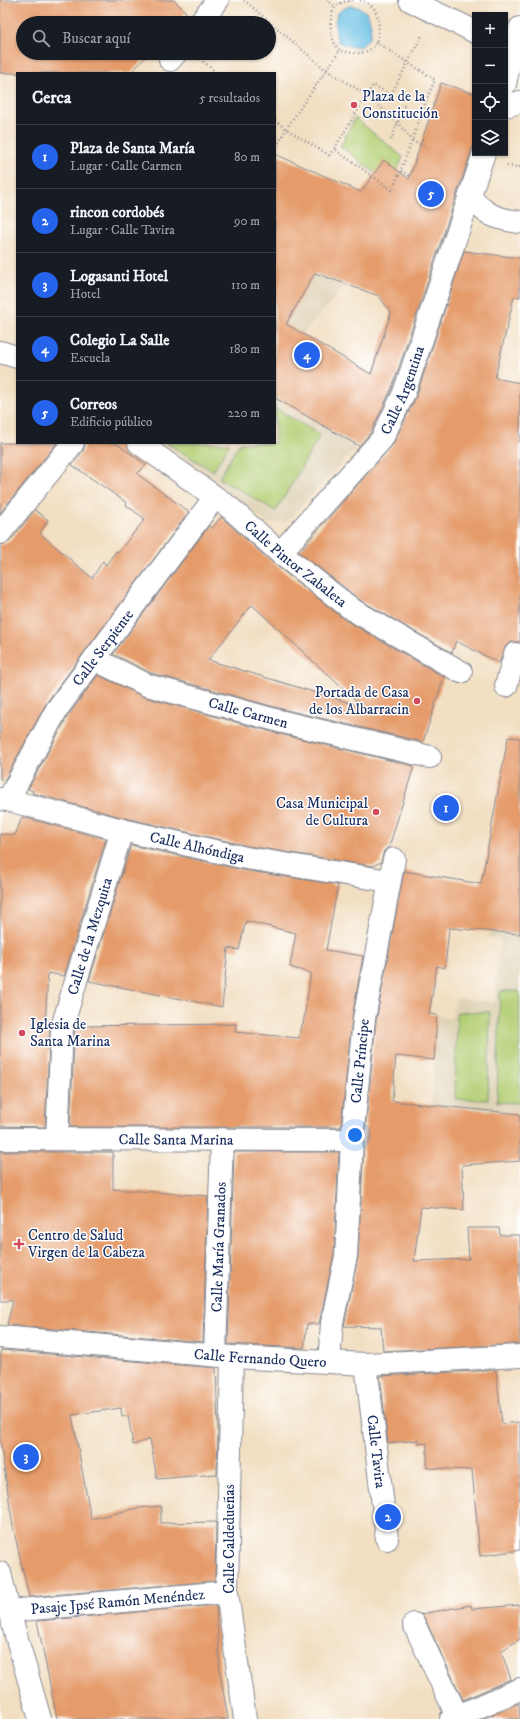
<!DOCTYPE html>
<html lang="es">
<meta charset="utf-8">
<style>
:root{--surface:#171b24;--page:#242831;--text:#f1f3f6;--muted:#9ea1a6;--line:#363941;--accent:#2563eb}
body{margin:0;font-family:"IM FELL DW Pica",serif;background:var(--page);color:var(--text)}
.controls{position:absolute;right:12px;top:12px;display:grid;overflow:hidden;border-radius:0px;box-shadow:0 1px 3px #0004}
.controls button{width:36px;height:36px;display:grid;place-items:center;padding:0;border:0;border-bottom:1px solid var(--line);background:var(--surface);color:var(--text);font:20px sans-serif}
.you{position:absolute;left:355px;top:1135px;width:14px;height:14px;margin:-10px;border:3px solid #fff;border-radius:50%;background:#1a73e8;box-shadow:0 0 0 6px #1a73e833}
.badge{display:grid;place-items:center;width:26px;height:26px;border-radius:50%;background:var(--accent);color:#fff;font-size:13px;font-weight:700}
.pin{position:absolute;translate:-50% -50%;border:2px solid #fff;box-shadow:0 1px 4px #0006}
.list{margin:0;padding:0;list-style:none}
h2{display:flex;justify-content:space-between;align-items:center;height:52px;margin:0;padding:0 16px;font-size:17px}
h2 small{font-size:13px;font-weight:400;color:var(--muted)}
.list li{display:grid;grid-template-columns:26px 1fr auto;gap:12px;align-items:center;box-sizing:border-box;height:64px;padding:0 16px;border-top:1px solid var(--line)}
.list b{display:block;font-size:15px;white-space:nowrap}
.list p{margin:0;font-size:13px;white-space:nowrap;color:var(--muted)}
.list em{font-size:13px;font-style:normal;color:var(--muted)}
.icon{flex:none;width:22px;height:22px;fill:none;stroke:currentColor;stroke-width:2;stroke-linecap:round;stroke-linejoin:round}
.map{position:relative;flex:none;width:520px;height:1719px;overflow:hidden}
.search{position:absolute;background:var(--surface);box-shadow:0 1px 3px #0004;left:16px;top:16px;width:260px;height:44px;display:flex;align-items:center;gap:10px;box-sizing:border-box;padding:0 14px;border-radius:22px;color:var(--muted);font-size:15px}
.panel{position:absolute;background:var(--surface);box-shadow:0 1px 3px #0004;left:16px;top:72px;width:260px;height:372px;border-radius:0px}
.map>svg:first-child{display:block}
.built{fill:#dfd3b6}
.green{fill:#b4cf74;stroke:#687f69}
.water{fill:#65bee2;stroke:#4076a0}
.building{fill:#e59b6b;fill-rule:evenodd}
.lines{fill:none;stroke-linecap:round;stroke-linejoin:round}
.street-casing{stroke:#868790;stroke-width:24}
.path{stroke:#868790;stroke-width:2.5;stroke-dasharray:1 3;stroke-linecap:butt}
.street{stroke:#fff;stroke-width:22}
.poi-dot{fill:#d1495b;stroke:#fff;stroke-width:1.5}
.labels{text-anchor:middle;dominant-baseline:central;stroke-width:3;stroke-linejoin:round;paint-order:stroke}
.poi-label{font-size:15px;fill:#1b2f5e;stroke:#fff;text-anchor:start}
.street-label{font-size:15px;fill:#1b2f5e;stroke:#fff}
</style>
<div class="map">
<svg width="520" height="1719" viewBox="0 0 520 1719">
<rect width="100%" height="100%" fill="#fff"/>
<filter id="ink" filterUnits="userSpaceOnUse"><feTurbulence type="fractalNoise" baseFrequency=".025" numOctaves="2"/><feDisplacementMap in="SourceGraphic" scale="8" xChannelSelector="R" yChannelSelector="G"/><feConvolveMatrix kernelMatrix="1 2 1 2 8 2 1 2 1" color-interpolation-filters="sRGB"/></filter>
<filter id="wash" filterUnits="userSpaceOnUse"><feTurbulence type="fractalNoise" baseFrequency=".012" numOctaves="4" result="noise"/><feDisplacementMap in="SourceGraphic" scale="16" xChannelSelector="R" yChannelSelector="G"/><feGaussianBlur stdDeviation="0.9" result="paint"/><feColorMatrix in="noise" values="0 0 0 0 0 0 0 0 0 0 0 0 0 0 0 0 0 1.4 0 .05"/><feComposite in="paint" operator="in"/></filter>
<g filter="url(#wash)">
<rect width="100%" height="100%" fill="#f2dfc2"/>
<!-- built -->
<g class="built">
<polygon points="275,166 358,272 303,334 394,387 389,400 379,419 358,445 286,522 268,523 161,443 275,443"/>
<polygon points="487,854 520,861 520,1114 432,1105 437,1015 451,1019 456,998 494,1002 500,940 488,937 496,887 480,884"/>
</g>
<!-- green -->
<g class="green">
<polygon points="355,118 403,157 391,185 340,146"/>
<polygon points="275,408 320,435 276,511 219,478 240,443 275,443"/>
<polygon points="167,443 230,443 213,471"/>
<polygon points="500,991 520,991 520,1103 497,1102"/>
<polygon points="457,1012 490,1012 488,1100 455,1099"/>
</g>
<!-- water -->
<path class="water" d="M349 6 359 7 368 14 371 25 370 37 361 47 349 46 338 42C336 34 333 21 338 13 340 10 346 8 349 6Z"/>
<g id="blocks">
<!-- building -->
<g class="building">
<polygon points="0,0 174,0 186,12 176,23 23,23 23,53 149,53 131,73 0,73"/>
<path d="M441 83 475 94V140L392 388 371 432 359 446 275 398V154L361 192 384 160 409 179ZM315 273 379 296 391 313 371 374 286 324Z"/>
<polygon points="464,251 520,258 520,297 514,297 495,378 520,383 520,642 512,642 506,646 499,663 456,641 452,653 360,600 299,552 393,444 416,397"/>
<polygon points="0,443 57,443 0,513"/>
<polygon points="85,443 116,443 146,465 137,474 189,512 47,702 4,781 0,779 0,545 5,544 10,541 35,510 48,520 40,533 92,578 103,561 106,565 116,551 118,552 145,519 126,505 127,503 72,465 83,451"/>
<path d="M221 517 272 562 345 620 444 677 423 742 282 709 151 673 113 654 209 526 212 528ZM252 605 363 707 208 660Z"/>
<polygon points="98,675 144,697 276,733 414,766 389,847 384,851 381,862 373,866 248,846 125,818 32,793 33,791 28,789 68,716"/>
<polygon points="508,737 520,738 520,934 449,928 445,968 437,966 429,1014 437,1015 434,1060 396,1056 392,1101 520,1114 520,1161 462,1165 464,1210 421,1207 414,1261 469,1259 467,1228 499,1228 500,1235 520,1235 520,1344 383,1351 381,1327 344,1326 358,1257 364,1141 376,1021 404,871 481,884"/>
<polygon points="22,817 106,839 64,976 48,973 45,1026 50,1026 45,1127 0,1126 0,834 15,835"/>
<polygon points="131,845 243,870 338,885 326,950 363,956 352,1018 341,1127 70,1127 75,1026 236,1024 235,1032 299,1038 301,1025 303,1025 311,973 290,967 296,933 246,921 239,950 228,948 222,1007 89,981"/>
<polygon points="0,1152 113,1152 113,1189 208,1196 203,1342 7,1325 13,1300 0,1300"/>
<polygon points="234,1152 339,1152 334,1254 319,1324 307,1324 304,1348 228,1344"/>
<polygon points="1,1350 216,1368 218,1430 217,1474 157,1479 150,1439 133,1445 128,1415 122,1417 121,1408 72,1415 91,1519 138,1508 161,1506 161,1523 216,1522 215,1581 29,1597 13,1527 0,1440"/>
<polygon points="496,1370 502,1424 520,1422 520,1550 480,1556 472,1470 427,1468 427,1443 419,1444 419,1440 388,1443 380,1376"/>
<polygon points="216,1605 220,1673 228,1719 57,1719 37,1621"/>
<polygon points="471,1605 472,1609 520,1605 520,1639 501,1651 511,1679 463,1700 425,1619 421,1614"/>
<polygon points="519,1703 520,1719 482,1719"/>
</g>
</g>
</g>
<g filter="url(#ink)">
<use href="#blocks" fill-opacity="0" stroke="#868790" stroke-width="1"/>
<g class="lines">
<defs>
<g id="street">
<path d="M410 0C431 12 454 20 475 32"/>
<polyline points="200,23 218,0"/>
<polyline points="170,60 176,53"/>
<polyline points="505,84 512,53 520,28"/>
<polyline points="505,106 520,102"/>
<path d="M470 197C486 215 496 219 520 222"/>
<polyline points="0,352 17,357"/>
<path id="s1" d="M139 443 229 507 280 553 353 610 461 672"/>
<polyline points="0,533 73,443"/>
<path id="s2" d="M280 553 382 439 404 393 484 153"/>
<path id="s3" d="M94 659 147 685 279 721 430 757"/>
<polyline points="506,686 515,654 520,655"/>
<path id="s4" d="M0 799 8 800 57 709 215 497"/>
<path id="s5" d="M8 800 122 830 246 858 389 881"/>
<path id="s6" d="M0 1139 352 1140"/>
<path id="s7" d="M57 1139 62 1027 122 830"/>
<path id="s8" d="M0 1337 232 1357 366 1364 520 1356"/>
<path id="s9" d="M215 1355 222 1139"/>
<polyline points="232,1357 227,1592 245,1719"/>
<path id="s10" d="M329 1362 332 1323 346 1256 352 1140 364 1019 394 859"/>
<path id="s11" d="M366 1364 387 1539"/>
<polyline points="0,1573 9,1611 40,1719"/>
<path id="s12" d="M9 1611 227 1592"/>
<polyline points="414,1624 457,1716"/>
<polyline points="451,1719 520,1689"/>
</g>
</defs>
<!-- street casing -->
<use href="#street" class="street-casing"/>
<!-- path -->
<g class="path">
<polyline points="244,0 326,70 367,95 397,122 413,141 428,148"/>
<polyline points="327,0 335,7"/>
<path d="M353 0C347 1 340 2 336 7 327 15 330 43 340 50 345 53 355 53 361 53 365 52 371 50 374 46 380 38 380 19 375 10 372 5 365 2 360 0"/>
<path d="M376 42 435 80C419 116 409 154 392 190L334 149 373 85 391 95 422 35"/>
<polyline points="200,59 217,73"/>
<polyline points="275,120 286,129 329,155 334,149"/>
<polyline points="391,140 405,104"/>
<polyline points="275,150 286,129 340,50"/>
<polyline points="507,166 520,167"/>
<polyline points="401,171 410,176"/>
</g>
<!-- street -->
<use href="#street" class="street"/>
</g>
</g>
<!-- markers -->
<g class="poi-dot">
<circle cx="354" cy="105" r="4"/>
<circle cx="417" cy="701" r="4"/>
<circle cx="376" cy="812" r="4"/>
<circle cx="22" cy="1033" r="4"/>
<path d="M17 1238h4v4h4v4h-4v4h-4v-4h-4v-4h4z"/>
</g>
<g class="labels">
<!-- poi labels -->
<g class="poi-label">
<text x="362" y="96">Plaza de la<tspan x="362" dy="17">Constitución</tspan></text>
<text x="409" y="692" text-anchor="end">Portada de Casa<tspan x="409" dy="17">de los Albarracin</tspan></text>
<text x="368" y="803" text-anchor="end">Casa Municipal<tspan x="368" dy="17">de Cultura</tspan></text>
<text x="30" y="1024">Iglesia de<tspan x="30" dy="17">Santa Marina</tspan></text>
<text x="28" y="1235">Centro de Salud<tspan x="28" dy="17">Virgen de la Cabeza</tspan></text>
</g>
<!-- street labels -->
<g class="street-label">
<text stroke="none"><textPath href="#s2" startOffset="206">Calle Argentina</textPath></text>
<text stroke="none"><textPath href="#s1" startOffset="198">Calle Pintor Zabaleta</textPath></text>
<text stroke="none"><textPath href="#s4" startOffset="188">Calle Serpiente</textPath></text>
<text stroke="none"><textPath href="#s3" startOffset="164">Calle Carmen</textPath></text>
<text stroke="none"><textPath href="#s5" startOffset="195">Calle Alhóndiga</textPath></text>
<text stroke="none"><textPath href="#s7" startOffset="207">Calle de la Mezquita</textPath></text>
<text stroke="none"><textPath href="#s10" startOffset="303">Calle Príncipe</textPath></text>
<text stroke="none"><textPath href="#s6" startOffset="176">Calle Santa Marina</textPath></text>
<text stroke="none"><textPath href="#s9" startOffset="108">Calle María Granados</textPath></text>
<text stroke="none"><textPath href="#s8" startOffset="261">Calle Fernando Quero</textPath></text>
<text stroke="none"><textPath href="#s11" startOffset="88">Calle Tavira</textPath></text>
<text transform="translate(229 1539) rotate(-90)">Calle Caldedueñas</text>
<text stroke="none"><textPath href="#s12" startOffset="109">Pasaje Jpsé Ramón Menéndez</textPath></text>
</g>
</g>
</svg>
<div class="controls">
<button>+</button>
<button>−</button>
<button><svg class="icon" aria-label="locate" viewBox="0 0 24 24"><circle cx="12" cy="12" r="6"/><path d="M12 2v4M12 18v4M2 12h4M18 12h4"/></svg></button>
<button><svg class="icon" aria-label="layers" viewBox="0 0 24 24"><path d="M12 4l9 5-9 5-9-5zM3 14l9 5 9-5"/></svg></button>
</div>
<div class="you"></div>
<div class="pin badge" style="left:446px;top:808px">1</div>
<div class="pin badge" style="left:388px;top:1517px">2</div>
<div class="pin badge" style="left:26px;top:1457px">3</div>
<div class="pin badge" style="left:307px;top:355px">4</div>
<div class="pin badge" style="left:431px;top:194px">5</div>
<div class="search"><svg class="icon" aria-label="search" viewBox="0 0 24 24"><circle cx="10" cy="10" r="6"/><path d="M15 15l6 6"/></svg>Buscar aquí</div>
<section class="panel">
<h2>Cerca<small>5 resultados</small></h2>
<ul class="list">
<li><span class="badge">1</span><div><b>Plaza de Santa María</b><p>Lugar · Calle Carmen</p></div><em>80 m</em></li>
<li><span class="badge">2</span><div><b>rincon cordobés</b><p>Lugar · Calle Tavira</p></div><em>90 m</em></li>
<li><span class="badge">3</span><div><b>Logasanti Hotel</b><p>Hotel</p></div><em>110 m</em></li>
<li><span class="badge">4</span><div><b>Colegio La Salle</b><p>Escuela</p></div><em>180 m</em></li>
<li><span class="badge">5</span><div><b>Correos</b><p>Edificio público</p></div><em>220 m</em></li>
</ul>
</section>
</div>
